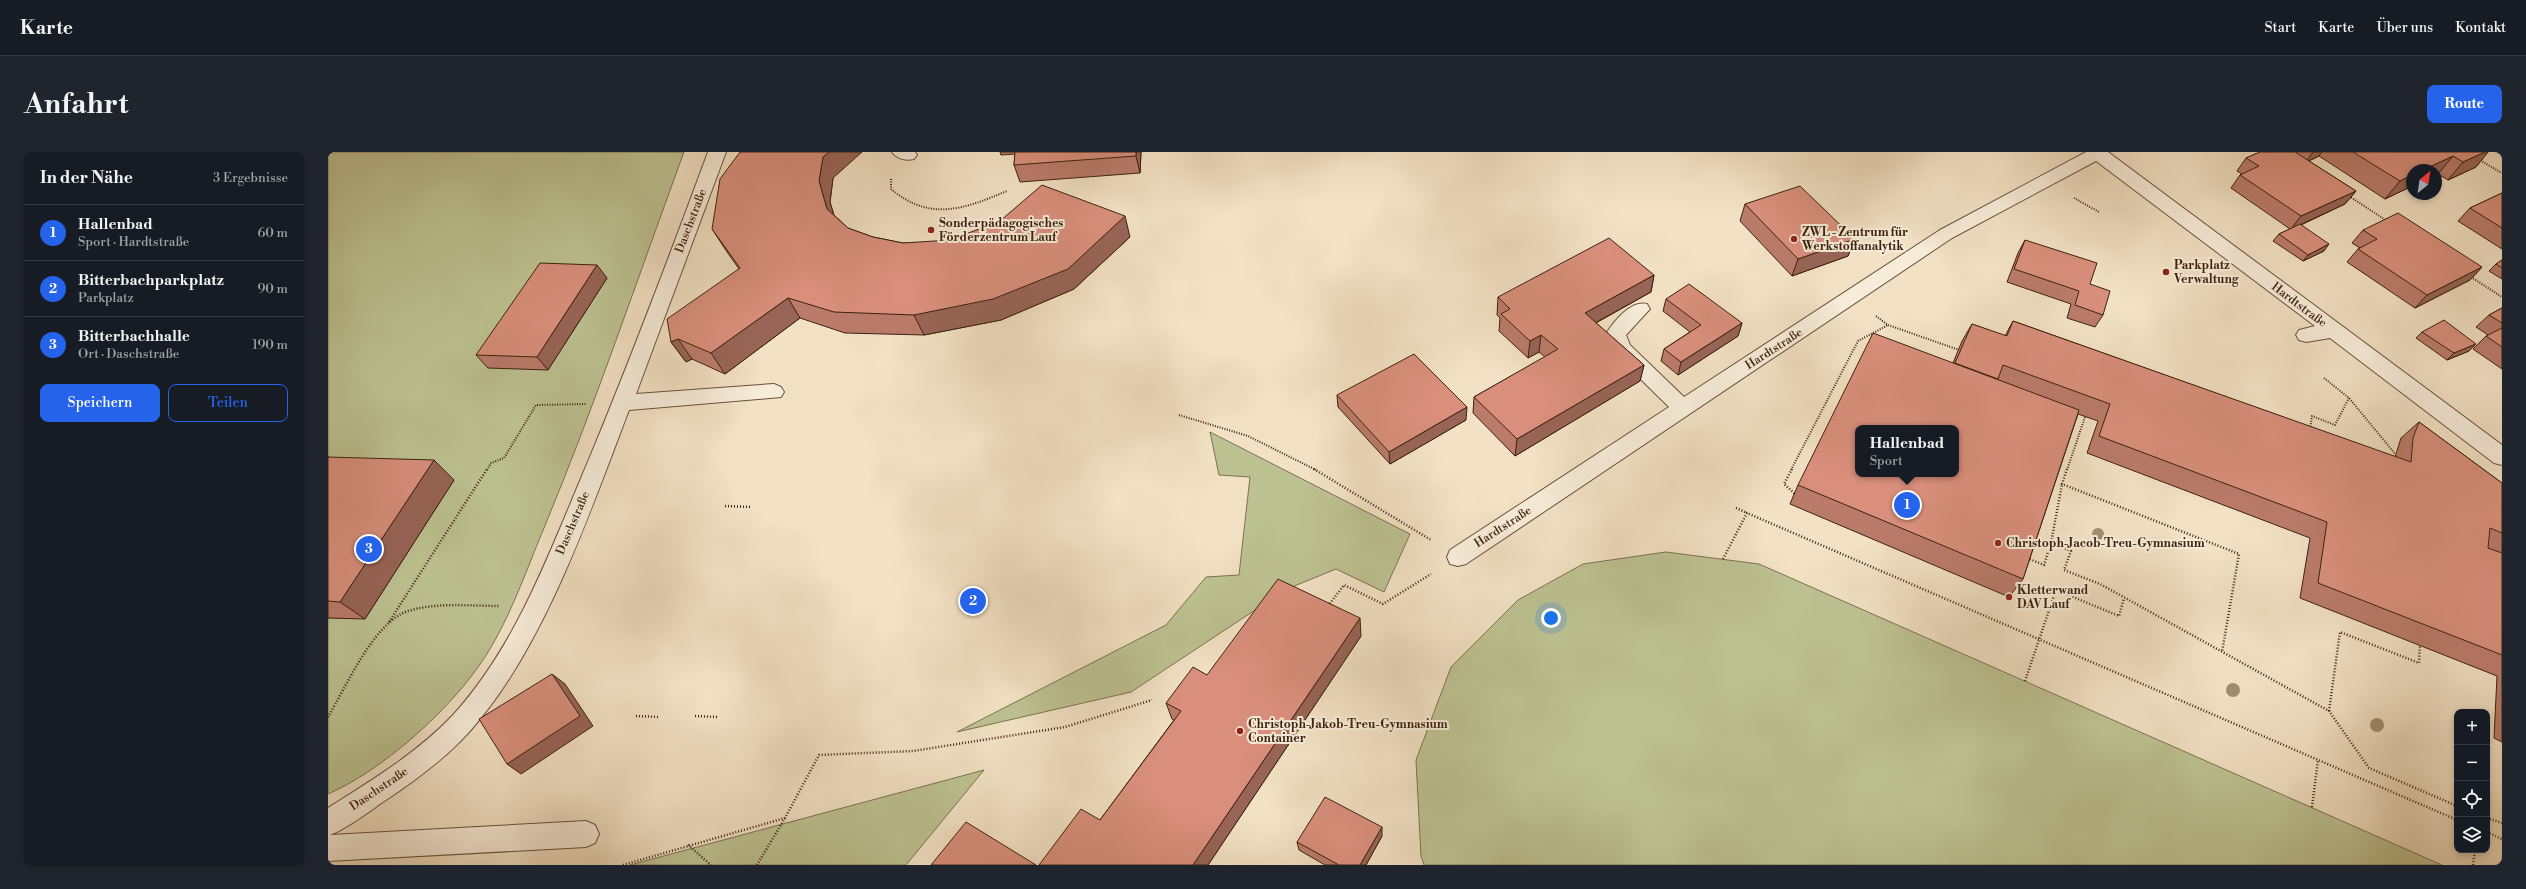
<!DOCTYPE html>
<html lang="de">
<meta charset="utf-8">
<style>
:root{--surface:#171b24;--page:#20242c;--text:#f1f3f6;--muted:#9ea1a6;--line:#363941;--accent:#2563eb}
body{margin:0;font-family:"Libre Bodoni",serif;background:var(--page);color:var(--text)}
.controls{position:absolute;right:12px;bottom:12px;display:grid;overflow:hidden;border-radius:8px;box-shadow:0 2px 6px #0003}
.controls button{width:36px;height:36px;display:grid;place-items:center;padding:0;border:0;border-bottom:1px solid var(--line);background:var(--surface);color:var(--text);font:20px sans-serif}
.compass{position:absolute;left:2078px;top:12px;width:36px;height:36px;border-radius:50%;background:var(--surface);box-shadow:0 2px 6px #0003;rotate:30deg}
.you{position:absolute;left:1223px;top:466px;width:14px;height:14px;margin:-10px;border:3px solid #fff;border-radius:50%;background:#1a73e8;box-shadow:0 0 0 6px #1a73e833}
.badge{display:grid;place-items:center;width:26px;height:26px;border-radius:50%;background:var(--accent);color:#fff;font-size:13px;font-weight:700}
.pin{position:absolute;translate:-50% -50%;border:2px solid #fff;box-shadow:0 1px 4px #0006}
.popup{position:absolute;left:1527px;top:273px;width:104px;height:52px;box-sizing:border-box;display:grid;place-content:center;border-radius:8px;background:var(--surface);filter:drop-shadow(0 1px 3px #0005);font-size:13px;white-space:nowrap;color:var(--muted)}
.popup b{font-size:15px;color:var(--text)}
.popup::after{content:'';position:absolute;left:50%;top:100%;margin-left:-8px;border:8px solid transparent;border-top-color:var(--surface)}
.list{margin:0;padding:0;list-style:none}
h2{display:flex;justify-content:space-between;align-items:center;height:52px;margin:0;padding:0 16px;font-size:17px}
h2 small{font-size:13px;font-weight:400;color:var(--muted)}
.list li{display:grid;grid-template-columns:26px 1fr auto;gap:12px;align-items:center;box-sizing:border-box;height:56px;padding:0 16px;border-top:1px solid var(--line)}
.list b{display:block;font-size:15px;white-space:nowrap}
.list p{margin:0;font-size:13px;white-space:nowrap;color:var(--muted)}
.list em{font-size:13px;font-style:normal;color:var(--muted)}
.actions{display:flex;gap:8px;padding:12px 16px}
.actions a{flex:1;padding:9px 0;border:1px solid var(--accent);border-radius:8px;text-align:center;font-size:14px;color:var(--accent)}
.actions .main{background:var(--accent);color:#fff}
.icon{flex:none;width:22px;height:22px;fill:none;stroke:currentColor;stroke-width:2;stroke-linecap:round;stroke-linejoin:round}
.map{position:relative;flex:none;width:2174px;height:713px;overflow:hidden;border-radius:8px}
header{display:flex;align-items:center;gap:24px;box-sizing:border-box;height:56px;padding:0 20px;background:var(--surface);border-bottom:1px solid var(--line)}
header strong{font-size:19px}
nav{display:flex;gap:22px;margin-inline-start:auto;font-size:14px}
.intro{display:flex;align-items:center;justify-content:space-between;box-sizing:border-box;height:96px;padding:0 24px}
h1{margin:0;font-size:28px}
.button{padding:10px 18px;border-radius:8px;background:var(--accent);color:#fff;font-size:14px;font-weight:700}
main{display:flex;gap:24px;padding:0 24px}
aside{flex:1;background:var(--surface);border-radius:8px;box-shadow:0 2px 6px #0003}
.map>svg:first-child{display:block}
.green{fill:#bdc292;stroke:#7d7250}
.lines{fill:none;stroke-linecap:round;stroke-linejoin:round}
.minor-casing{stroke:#6a523b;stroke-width:2}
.path-far1{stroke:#3d220d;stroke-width:2;stroke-dasharray:1 1.5;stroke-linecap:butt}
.path{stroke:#3d220d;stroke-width:2.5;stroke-dasharray:1 2;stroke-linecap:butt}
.minor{fill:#f7ecd9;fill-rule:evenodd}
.tree{fill:#a08e72}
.wall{fill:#bb7b6b;stroke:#3d220d}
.shaded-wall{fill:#986457;stroke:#3d220d}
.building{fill:#d98f7c;stroke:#3d220d;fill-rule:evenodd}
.poi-dot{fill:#8f2418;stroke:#f7ecd9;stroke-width:1.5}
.labels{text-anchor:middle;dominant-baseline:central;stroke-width:4;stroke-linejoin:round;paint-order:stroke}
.street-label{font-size:12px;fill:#3d220d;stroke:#f7ecd9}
.poi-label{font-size:12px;font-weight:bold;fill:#3d220d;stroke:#f7ecd9;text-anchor:start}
</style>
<header>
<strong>Karte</strong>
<nav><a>Start</a><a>Karte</a><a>Über uns</a><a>Kontakt</a></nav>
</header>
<div class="intro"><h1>Anfahrt</h1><a class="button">Route</a></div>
<main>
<aside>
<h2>In der Nähe<small>3 Ergebnisse</small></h2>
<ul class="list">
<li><span class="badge">1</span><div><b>Hallenbad</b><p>Sport · Hardtstraße</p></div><em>60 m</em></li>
<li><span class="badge">2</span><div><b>Bitterbachparkplatz</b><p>Parkplatz</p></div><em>90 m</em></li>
<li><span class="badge">3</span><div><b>Bitterbachhalle</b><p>Ort · Daschstraße</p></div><em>190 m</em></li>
</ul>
<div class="actions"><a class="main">Speichern</a><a>Teilen</a></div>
</aside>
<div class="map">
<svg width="2174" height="713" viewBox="0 0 2174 713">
<rect width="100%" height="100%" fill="#f2e1c4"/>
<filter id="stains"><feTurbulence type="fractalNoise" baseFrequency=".005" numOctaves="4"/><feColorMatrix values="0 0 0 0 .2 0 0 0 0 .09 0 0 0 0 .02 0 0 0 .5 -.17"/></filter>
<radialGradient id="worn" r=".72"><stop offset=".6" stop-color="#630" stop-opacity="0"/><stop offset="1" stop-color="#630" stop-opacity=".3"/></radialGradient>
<!-- green -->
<g class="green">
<path d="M0 0H356C310 125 267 253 216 376 195 426 178 479 145 522 112 566 51 620 0 642Z"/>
<polygon points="882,280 1082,382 1056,440 1008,417 959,437 803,540 629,580 838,473 878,425 911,423 922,325 891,323"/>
<polygon points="1338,400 1431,412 2114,713 1096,713 1093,704 1088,608 1123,515 1190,448 1255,412"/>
<polygon points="656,618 578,713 302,713"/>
</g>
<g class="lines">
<defs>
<g id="minor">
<path d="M380 0H398L308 242 446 232 453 235 456 240 453 245 301 258C262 360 215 498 142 579 118 606 88 628 58 648 40 660 22 675 2 683L258 669 267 673 271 682 267 691 258 695 0 709V656C44 628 89 601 125 563 185 497 217 412 251 331 297 222 339 111 380 0Z"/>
<path d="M564 0H587L589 3 586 7C578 9 569 7 564 0Z"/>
<path d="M1758 0H1780L2174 293V313L2166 311 2002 186 1978 190 1971 188 1968 183 1971 178 1987 174 1768 9 1624 86 1138 412 1130 414 1122 412 1119 405 1122 398 1341 255 1287 202 1278 182C1286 169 1303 148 1319 152L1322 157 1298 183 1302 193 1356 245 1612 78Z"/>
</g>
</defs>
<!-- minor casing -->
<use href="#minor" class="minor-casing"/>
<!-- path-far1 -->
<g class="path-far1">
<polyline points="2150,7 2174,21"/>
<path d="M563 27V37C602 70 636 57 679 39"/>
<polyline points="2021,44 2059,69"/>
<polyline points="1746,46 1771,60"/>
<polyline points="2143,125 2174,145"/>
<polyline points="1548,164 1560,173 1634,199"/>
<polyline points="1996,226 2021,246 2068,303"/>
<polyline points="851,263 920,284 988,318"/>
<polyline points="1982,277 1984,264 2007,273 2021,246"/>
<polyline points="159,318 163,311 176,306 208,253 259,252"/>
<polyline points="1463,318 1530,189 1560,173"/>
<polyline points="1739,318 1758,262"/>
</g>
<!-- path -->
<g class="path">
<polyline points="986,317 1103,388"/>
<polyline points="1464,317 1456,332 1467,342"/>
<polyline points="1739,317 1734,332 1911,402 1894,500"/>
<polyline points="397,354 423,355"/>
<polyline points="1408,356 1419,361"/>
<polyline points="1723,391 1743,399 1736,418 1772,432 2001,559 2041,616 2129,654"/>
<polyline points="1699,406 1716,413 1723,391 1734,332"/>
<polyline points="1395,407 1419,361 2129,668"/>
<polyline points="1000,454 1016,433 1055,452 1103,422"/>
<polyline points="61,470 159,317"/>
<polyline points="1697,529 1728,438 1791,464 1796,446"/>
<polyline points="2001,559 2012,480 2091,511 2092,491"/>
<polyline points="308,564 332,565"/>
<polyline points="367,564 391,565"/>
<path d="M0 565C18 535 46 470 80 459 109 450 142 454 172 454"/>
<polyline points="1984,655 1990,608"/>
<polyline points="2159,666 2174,671"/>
<polyline points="2159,680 2174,687"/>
<polyline points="360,693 383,713"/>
<polyline points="295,713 457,666 491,603 585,599 737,575 824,548"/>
<polyline points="429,713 457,666"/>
<polyline points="2145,713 2147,698"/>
</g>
<!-- minor -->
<use href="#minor" class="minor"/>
</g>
<!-- trees -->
<g class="tree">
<circle cx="1770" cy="382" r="6"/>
<circle cx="1905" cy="538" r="7"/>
<circle cx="2049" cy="573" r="7"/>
</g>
<!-- wall -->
<g class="wall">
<polygon points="672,0 813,0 812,21 692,30 686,13 687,2 673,3"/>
<polygon points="1932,0 2160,0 2148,15 2120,28 2110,22 2108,23 2108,18 2084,18 2084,34 2057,47 1991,4 1981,9 2028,39 2017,52 1973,73 1996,99 1975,109 1945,89 1951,82 1962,77 1903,36 1912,23 1914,22 1909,19 1918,6"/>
<polygon points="505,26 502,50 506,63 520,76 545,85 575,91 802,85 746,137 673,168 596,183 517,181 472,166 397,222 364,207 358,210 343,190 411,117 397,97 384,77"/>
<polygon points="2174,41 2174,97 2130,69 2142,56"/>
<polygon points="1417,52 1527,87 1520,104 1464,124 1412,69"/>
<polygon points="2035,78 2154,115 2142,128 2087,156 2019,110 2030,97 2032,96 2024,91"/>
<polygon points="1697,88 1762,132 1775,163 1767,175 1739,166 1743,152 1679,130 1690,101"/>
<polygon points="2174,108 2174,127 2161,119 2168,112"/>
<polygon points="1326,123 1323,140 1268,171 1316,213 1312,229 1187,304 1145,261 1146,245 1217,205 1211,200 1200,206 1171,179 1172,166 1169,163 1170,145"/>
<polygon points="279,126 220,218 160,216 148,203"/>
<polygon points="1338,147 1414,171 1410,184 1350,223 1333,209 1336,197 1362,180 1335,159"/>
<polygon points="2174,156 2174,217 2145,197 2158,184 2160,183 2148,175 2161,163"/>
<polygon points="1685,169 2067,305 2073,286 2091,270 2174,331 2174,590 2166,586 2169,524 1972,446 1982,386 1759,301 1770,269 1750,262 1695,427 1681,445 1462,352 1470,333 1625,211 1634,189 1644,172 1677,184"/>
<polygon points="2094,180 2141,199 2119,208 2088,186"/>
<polygon points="1009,243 1138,268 1062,312 1010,255"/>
<polygon points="0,305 126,328 37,467 0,466"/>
<polygon points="1033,484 880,713 711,713 772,668 846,568 844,567 838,551 879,523"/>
<polygon points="1054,684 1038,713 997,713 971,698 969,690"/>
</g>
<!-- shaded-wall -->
<g class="shaded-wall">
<polygon points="501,0 534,0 505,26 502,50 510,78 499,57 491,29 495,5"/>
<polygon points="808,0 813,0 812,21 808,4"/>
<polygon points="1985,0 1994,0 1991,4 1978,10"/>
<polygon points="2157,0 2160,0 2148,15 2120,28 2135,10"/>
<polygon points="2125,4 2110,22 2108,23 2108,18 2095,18"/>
<polygon points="2084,23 2084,34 2057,47 2072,29"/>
<polygon points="2028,39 2017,52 1963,77 1973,64"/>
<polygon points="797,64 802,85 746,137 673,168 596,183 586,163"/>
<polygon points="1527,87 1520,104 1464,124 1470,107"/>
<polygon points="2001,92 1996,99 1975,109 1980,103"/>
<polygon points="269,113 279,126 220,218 209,205"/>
<polygon points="2154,115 2142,128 2087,156 2099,143"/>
<polygon points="1326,123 1323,140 1254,178 1257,161"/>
<polygon points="460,146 472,166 397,222 383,201"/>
<polygon points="1414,171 1410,184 1350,223 1353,210"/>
<polygon points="1213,183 1211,200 1200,206 1202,189"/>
<polygon points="350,187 364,207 358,210 343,190"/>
<polygon points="2148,192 2141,199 2119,208 2126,201"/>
<polygon points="1316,213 1312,229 1187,304 1189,287"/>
<polygon points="1139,255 1138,268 1062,312 1061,300"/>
<polygon points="106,308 126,328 37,467 12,450"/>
<polygon points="1032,466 1033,484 880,713 865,713"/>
<polygon points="224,522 237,532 265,574 193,622 179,612"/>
<polygon points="1054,675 1054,684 1038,713 1032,713"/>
</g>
<!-- building -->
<g class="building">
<polygon points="412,0 501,0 495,5 491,29 499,57 520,76 545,85 575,91 622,88 672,69 714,33 797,64 740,117 665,147 586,163 506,160 460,146 383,201 350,187 343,190 339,167 412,116 384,77 392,27"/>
<polygon points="687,0 808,0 808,4 686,13"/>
<polygon points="1932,0 1967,0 2028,39 1973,64 1912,23 1931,14 1918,6"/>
<polygon points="2025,0 2157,0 2135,10 2125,4 2095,18 2084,18 2084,23 2072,29"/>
<polygon points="1472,34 1527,87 1470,107 1417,52"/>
<polygon points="2174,41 2174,76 2142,56"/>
<polygon points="2070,61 2154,115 2099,143 2030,97 2049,87 2035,78"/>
<polygon points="1972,72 2001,92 1980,103 1951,82"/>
<polygon points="1281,86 1326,123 1257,161 1316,213 1189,287 1146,245 1230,197 1213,183 1202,189 1173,162 1182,157 1170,145"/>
<polygon points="1697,88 1769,111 1762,132 1782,139 1775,163 1747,153 1751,139 1686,117"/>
<polygon points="2174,108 2174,116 2168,112"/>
<polygon points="212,111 269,113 209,205 148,203"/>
<polygon points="1361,132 1414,171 1353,210 1336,197 1373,173 1338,147"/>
<polygon points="2174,156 2174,171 2161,163"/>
<polygon points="2116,168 2148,192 2126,201 2094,180"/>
<polygon points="1685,169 2083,310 2085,286 2091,270 2174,331 2174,381 2162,376 2160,396 2174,401 2174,503 1990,431 1999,370 1771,284 1782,252 1675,213 1670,227 1627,211 1644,172 1679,184"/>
<polygon points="2174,176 2174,195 2158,184"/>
<path d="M1545 181 1751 258 1695 427 1470 333ZM1530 276H1628V322H1530Z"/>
<polygon points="1086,202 1139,255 1061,300 1009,243"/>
<polygon points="0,305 106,308 12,450 0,449"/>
<polygon points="950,427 1032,466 865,713 711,713 753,657 772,668 853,559 838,551 865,515 879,523"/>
<polygon points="224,522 252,564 179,612 151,567"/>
<polygon points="997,645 1054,675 1032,713 1011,713 969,690"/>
<polygon points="638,670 708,713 603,713"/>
</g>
<!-- markers -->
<g class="poi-dot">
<circle cx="603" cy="78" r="4"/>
<circle cx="1466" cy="87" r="4"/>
<circle cx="1838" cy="120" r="4"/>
<circle cx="1670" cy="391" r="4"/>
<circle cx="1681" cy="445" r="4"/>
<circle cx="912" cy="579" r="4"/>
</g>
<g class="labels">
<!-- street labels -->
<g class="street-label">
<text transform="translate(363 69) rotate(-69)">Daschstraße</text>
<text transform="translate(1971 153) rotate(37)">Hardtstraße</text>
<text transform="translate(1446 197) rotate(-33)">Hardtstraße</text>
<text transform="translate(245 371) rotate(-67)">Daschstraße</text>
<text transform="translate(1175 375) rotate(-33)">Hardtstraße</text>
<text transform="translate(51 637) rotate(-34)">Daschstraße</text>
</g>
<!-- poi labels -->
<g class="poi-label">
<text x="611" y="71">Sonderpädagogisches<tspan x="611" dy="14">Förderzentrum Lauf</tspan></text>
<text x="1474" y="80">ZWL - Zentrum für<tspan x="1474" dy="14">Werkstoffanalytik</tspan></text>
<text x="1846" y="113">Parkplatz<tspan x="1846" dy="14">Verwaltung</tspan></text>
<text x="1678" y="391">Christoph-Jacob-Treu-Gymnasium</text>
<text x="1689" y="438">Kletterwand<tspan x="1689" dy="14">DAV Lauf</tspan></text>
<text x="920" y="572">Christoph-Jakob-Treu-Gymnasium<tspan x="920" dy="14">Container</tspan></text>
</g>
</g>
<rect width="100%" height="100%" filter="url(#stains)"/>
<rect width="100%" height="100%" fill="url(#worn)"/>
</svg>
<div class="controls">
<button>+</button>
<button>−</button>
<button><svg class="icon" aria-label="locate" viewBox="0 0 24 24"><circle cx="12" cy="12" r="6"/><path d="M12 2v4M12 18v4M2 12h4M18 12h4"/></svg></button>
<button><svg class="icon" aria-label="layers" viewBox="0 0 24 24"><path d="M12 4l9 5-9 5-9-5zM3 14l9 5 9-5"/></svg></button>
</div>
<svg class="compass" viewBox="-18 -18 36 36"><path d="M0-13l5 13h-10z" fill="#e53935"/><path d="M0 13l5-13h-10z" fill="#9ea1a6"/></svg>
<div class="you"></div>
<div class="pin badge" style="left:1579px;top:353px">1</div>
<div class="popup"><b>Hallenbad</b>Sport</div>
<div class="pin badge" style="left:645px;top:449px">2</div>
<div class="pin badge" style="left:41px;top:397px">3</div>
</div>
</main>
